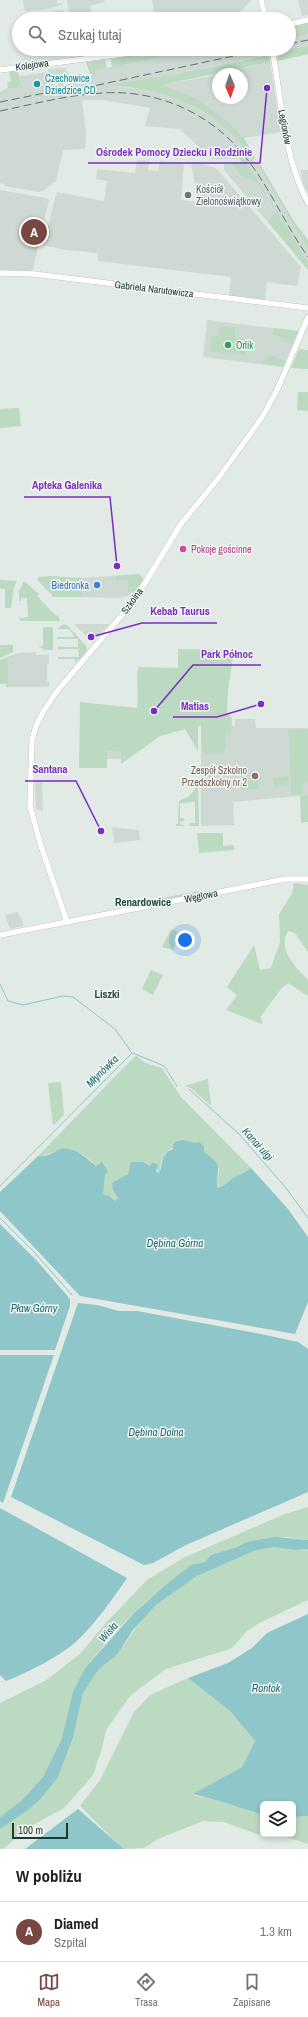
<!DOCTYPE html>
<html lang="pl">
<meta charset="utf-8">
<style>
:root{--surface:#fff;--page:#f6f6f6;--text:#202124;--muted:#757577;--line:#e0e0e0;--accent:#774842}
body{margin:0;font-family:"Archivo Narrow",sans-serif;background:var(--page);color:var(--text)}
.controls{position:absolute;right:12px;bottom:12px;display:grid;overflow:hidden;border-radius:6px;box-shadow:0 2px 6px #0003}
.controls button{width:36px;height:36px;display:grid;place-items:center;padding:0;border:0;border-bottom:1px solid var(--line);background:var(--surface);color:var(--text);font:20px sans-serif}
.compass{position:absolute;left:212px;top:68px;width:36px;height:36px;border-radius:50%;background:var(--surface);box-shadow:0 2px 6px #0003;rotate:178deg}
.scale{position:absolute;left:12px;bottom:10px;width:56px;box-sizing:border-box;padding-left:4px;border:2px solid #233830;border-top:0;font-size:11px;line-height:14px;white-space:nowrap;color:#233830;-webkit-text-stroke:3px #f1f7f3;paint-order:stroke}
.you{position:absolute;left:185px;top:940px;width:14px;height:14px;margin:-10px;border:3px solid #fff;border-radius:50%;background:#1a73e8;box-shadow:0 0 0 6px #1a73e833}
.badge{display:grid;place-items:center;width:26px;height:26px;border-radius:50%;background:var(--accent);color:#fff;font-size:13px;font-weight:700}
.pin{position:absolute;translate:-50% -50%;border:2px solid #fff;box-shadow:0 1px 4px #0006}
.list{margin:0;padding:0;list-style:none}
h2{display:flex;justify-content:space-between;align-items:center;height:52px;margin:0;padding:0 16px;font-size:17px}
h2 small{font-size:13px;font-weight:400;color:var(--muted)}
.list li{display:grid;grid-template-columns:26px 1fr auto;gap:12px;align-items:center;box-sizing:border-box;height:60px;padding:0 16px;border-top:1px solid var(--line)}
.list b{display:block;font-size:15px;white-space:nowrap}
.list p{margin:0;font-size:13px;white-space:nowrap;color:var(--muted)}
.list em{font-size:13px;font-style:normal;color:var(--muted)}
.icon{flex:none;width:22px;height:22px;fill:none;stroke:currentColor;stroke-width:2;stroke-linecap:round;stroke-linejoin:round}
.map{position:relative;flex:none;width:308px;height:1849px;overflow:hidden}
.search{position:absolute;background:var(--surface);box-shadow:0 2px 6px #0003;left:12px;right:12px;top:12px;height:44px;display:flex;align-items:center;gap:10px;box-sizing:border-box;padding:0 14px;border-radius:22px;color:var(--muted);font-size:15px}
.sheet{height:112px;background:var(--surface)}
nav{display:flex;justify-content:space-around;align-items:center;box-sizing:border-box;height:56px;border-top:1px solid var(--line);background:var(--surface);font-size:11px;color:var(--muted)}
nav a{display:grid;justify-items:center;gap:2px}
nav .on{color:var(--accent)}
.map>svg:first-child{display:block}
.built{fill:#cfd9d4}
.green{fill:#bcd9c1}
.water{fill:#8fc6c9}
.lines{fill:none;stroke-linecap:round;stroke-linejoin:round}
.stream{stroke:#8fc6c9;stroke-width:1}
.minor-casing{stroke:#a4b1ab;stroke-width:6}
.minor{stroke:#fff;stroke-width:5.5}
.rail{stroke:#5e746c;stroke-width:1;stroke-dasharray:8 4;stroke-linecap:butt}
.culture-dot{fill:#0f9aa8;stroke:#f1f7f3;stroke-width:1.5}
.worship-dot{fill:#6b7280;stroke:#f1f7f3;stroke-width:1.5}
.leisure-dot{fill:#2e9e5b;stroke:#f1f7f3;stroke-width:1.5}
.hotel-dot{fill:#d1479c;stroke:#f1f7f3;stroke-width:1.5}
.shop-dot{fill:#3f7fe0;stroke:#f1f7f3;stroke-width:1.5}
.education-dot{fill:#8d6e63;stroke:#f1f7f3;stroke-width:1.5}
.labels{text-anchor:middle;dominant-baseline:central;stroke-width:3;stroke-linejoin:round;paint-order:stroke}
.street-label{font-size:10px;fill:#233830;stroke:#f1f7f3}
.culture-label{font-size:10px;fill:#0d838f;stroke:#f1f7f3;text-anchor:start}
.worship-label{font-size:10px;fill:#5b616d;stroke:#f1f7f3;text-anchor:start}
.leisure-label{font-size:10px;fill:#27864d;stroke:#f1f7f3;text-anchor:start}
.hotel-label{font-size:10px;fill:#b23c85;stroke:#f1f7f3;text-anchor:start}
.shop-label{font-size:10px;fill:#366cbe;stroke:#f1f7f3;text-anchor:end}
.education-label{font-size:10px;fill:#785e54;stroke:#f1f7f3;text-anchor:end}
.neighbourhood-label{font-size:11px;font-weight:bold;fill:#22483b;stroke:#f1f7f3}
.water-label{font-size:11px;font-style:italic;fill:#24696d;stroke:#f1f7f3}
.leader{fill:none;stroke:#7b2cbf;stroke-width:1.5}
.callout-dot{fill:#7b2cbf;stroke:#f1f7f3;stroke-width:1.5}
.callout-label{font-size:11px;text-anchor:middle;font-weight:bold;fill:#7b2cbf;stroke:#f1f7f3;stroke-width:3;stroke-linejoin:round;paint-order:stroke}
</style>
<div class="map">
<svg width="308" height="1849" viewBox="0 0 308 1849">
<rect width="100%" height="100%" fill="#e1eae5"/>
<!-- built -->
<g class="built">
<polygon points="23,0 57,0 57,4 62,3 62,5 41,10 25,11"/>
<polygon points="67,0 104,0 105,2 90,6 93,19 70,19"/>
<polygon points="152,0 252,0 232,19 155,19"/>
<polygon points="298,0 308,0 308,15 302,16"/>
<polygon points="63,10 64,19 37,19 36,14"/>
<polygon points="308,34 308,46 176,74 114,84 114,86 154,91 186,102 215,119 234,135 257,164 308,249 308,262 248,164 239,153 232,148 238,159 211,159 180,129 145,126 150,108 103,100 82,100 86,134 85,149 63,150 56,181 43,191 39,192 5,186 4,184 0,183 0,92 19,86 21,84 20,76 48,72 48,69 65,68 73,82 93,78 97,70 115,66 117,67 196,49 214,49 218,54 240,49 289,49 289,38"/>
<polygon points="75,49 112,49 113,53 78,57"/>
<polygon points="270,62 281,132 244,138 228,121 161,85 218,75 218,98 242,98 242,74 220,74"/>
<polygon points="137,160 149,161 148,170 158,171 160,161 184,163 181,200 198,202 191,163 201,163 216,168 301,267 297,286 267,282 265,301 229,296 231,277 98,261 98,253 66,250 43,245 57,192 104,201 107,181 96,179 97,169 135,173"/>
<polygon points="224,164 231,164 243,178 256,181 276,214 267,221 224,170"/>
<polygon points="301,170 308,170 308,193 303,184"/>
<polygon points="0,190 46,198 49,200 33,269 29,271 0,270"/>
<polygon points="207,320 298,331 283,367 203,357"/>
<polygon points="138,574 142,577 143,580 133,595 118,598 82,597 82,578"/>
<polygon points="74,624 109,624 92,642"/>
<polygon points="36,652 36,655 49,655 49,664 47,664 47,681 49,681 49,687 8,687 8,659 13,658 13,655 18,653"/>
<polygon points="235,719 255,719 256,728 308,728 308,795 233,802 234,825 201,826 201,726 235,726"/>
<rect x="107" y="751" width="14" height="8"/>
<polygon points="35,781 42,782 43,811 36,809"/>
<polygon points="112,827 139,830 140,840 114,843"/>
<polygon points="18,912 24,926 10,929 5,915"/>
</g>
<!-- green -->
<g class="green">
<polygon points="308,22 308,34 289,38 289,26"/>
<polygon points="308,46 308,54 278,61 277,52"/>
<polygon points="178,49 196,49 117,67 112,67 111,59"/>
<path d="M269 55 270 62 162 85 197 99 228 121 244 138 256 160C247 155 238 139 229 131 197 102 157 88 114 86L113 84 176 74Z"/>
<polygon points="105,60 107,68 97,70 93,78 91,77 93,74 90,74 86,62"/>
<polygon points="18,70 21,84 19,86 0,92 8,88 7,83 11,81 9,72"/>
<polygon points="231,147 239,153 248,164 308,262 308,270 267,221 276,213 256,181 243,178 231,164 243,164"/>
<polygon points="257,164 261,166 295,223 308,240 308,249"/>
<polygon points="219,326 235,327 235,338 246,339 245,355 210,352 212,336 218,336"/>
<polygon points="274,328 298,331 292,346 290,340 272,334"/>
<polygon points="299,349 308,350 308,369 291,368"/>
<polygon points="267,355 286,361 283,367 262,363"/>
<polygon points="298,392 308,392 308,411 297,410"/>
<polygon points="19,408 21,426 0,428 0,409"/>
<polygon points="139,574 142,577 143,580 135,591 128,592 128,580 116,580 116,576"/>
<polygon points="49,576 82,578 82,597 51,597 53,596 37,580 39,577"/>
<polygon points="0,580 17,581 14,587 11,608 5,608 5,589 0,589"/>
<polygon points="24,581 39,594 37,596 56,616 58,615 60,621 20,621 19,616 21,618 28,617 27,598 21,598 21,601 19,601 19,591"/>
<polygon points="64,624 67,625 86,646 87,650 82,657 75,662 75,659 58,659 58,657 79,657 78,649 57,649 57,647 78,647 78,639 57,639 57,637 75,637 69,629 57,629"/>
<polygon points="43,627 53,627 53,650 45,650 38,646 43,646"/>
<polygon points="0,645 13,645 13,652 0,658"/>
<path d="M178 649 227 650 230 655 233 656 228 691 227 713 232 718 231 733 225 737 226 747 223 754H202L201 726H198V751L185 729 160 736 121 764V751H107V768H79L80 702 137 708C139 694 136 682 138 667L178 668Z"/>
<polygon points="13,655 13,658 8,659 8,687 6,687 6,684 0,684 0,660"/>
<polygon points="308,729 308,782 303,782 303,794 291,795 289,730"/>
<polygon points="288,776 289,785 274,787 273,778"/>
<polygon points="258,779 259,789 240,790 240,781"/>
<polygon points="198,786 199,826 189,826 190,823 195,823 195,802 180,803 180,818 184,818 184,821 180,822 180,824 186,826 176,826 176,824 178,824 179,801 189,796"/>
<polygon points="308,795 308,822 301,823 300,796"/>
<polygon points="198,833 223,833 223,846 234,845 234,850 199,853 197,834"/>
<path d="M294 883 308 885V952L295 933 288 931C277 950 296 967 308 980V996L288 983 281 989 261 1016 262 1024 226 1010 237 995 227 987 254 945 260 970 271 968 280 942 279 914 292 894Z"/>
<polygon points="198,891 199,893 138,905 138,903"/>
<polygon points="171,929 181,933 173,950 162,947"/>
<polygon points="151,970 163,975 153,995 142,989"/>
<path d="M136 1055 145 1063 162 1068 181 1097 251 1168C245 1173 239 1174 233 1178 226 1182 225 1186 216 1188L219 1169 195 1143 184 1140C177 1146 165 1150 162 1159 160 1164 161 1169 159 1175L154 1162 151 1166 143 1162 131 1163C129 1172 127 1177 117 1180L113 1190 118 1198 115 1202 103 1195 105 1175C93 1163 78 1144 58 1150 50 1153 47 1157 38 1156Z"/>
<polygon points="208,1079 211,1106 191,1088 184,1086"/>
<polygon points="61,1082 64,1115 53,1126 48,1083"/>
<polygon points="308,1507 308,1540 286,1537 262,1539 246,1542 237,1547 211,1555 205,1562 191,1565 141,1606 113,1634 85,1668 62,1738 43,1777 22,1800 0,1817 0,1703 45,1681 80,1654 105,1624 147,1580 183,1558 285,1514"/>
<polygon points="274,1547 295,1550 308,1549 308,1600 259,1623 247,1631 232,1648 166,1669 144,1685 130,1696 106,1730 102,1748 93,1775 88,1781 64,1808 31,1826 3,1849 0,1849 0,1829 27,1811 41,1799 58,1777 73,1738 83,1693 99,1669 117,1655 145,1615 156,1605 197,1576 254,1551"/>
<polygon points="188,1678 230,1711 255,1741 242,1767 193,1795 219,1801 263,1815 263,1834 293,1834 293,1817 308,1816 308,1844 283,1836 257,1834 224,1822 203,1821 158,1839 144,1848 123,1849 80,1806 100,1780 134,1712 150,1695"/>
</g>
<!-- water -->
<g class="water">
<path d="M184 1140 195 1143 199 1142 204 1146V1152C225 1167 216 1165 217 1188 225 1186 227 1182 233 1178 239 1174 245 1173 251 1168L288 1209 308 1237V1302L295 1334 80 1296 0 1211V1192L38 1156C46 1157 50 1155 56 1151 73 1143 84 1157 96 1166L102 1162 108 1172 105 1175 103 1195 109 1196 115 1201 118 1198 113 1190 112 1183 128 1174 131 1162H143L150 1166 153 1162 158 1165 156 1171 159 1174C164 1163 159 1155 173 1149V1144L177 1141Z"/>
<polygon points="0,1224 38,1262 70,1299 70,1306 55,1350 0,1350"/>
<polygon points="78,1303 97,1305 119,1311 137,1311 261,1334 298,1342 308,1349 308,1492 186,1545 153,1563 144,1565 11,1497"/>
<polygon points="0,1355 54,1355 3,1503 0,1501"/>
<path d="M0 1508 127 1578C112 1600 97 1621 78 1640 62 1655 27 1673 6 1681L0 1675Z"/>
<polygon points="275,1537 308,1540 308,1549 295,1550 274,1547 254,1551 197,1576 156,1605 133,1630 117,1655 99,1669 83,1693 73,1738 58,1777 41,1799 27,1811 0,1829 0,1817 22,1800 43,1777 62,1738 73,1692 85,1668 134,1613 168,1583 191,1565 205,1562 211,1555 237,1547 246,1542"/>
<polygon points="308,1614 308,1816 293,1817 293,1804 263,1804 263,1815 219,1801 193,1794 242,1767 255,1741 230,1711 188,1678 228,1663 252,1648 267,1633"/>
<polygon points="78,1809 124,1849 25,1849"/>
</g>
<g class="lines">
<!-- stream -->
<g class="stream">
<polyline points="0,984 8,1001 23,1005 63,996 73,997 115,1029 132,1053 0,1186"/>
<polyline points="133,1053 164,1066 177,1086"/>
<polyline points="189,1089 239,1134 286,1188 308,1218"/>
<polyline points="0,1218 34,1252 72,1295"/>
</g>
<defs>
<g id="minor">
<polyline points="261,0 266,19"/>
<polyline points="289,24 308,20"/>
<path d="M272 49C282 100 283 156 308 203"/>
<polyline points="0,70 160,49"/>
<polyline points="0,273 34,274 308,308"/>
<polyline points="67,922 40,843 30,806 32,740 36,726 43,712 57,691 134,601 181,524 220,476 263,416 278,388 308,317"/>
<polyline points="0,935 286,879 308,879"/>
</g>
</defs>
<!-- minor casing -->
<use href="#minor" class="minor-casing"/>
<!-- minor -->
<use href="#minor" class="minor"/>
<!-- rail -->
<g class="rail">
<polyline points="289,44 308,40"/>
<polyline points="61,93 266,49"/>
<polyline points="0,102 65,89"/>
<path d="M0 111C34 104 67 95 102 93 158 89 213 114 247 159 271 190 286 226 308 257"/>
</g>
</g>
<!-- markers -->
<circle class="culture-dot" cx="37" cy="84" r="4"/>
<circle class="worship-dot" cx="188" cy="195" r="4"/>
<circle class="leisure-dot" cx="228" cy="345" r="4"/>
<circle class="hotel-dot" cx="183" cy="549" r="4"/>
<circle class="shop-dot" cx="97" cy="585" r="4"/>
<circle class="education-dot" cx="255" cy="776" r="4"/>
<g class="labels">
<!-- street labels -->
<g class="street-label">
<text transform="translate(32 65) rotate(-8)">Kolejowa</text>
<text transform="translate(285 127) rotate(79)">Legionów</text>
<text transform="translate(154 289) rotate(7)">Gabriela Narutowicza</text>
<text transform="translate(132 601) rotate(-54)">Szkolna</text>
<text transform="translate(201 896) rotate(-11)">Węglowa</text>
</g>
<!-- culture labels -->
<g class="culture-label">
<text x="45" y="78">Czechowice<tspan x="45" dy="12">Dziedzice CD</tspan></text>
</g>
<!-- worship labels -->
<g class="worship-label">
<text x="196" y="189">Kościół<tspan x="196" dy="12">Zielonoświątkowy</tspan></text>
</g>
<!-- leisure labels -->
<g class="leisure-label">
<text x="236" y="345">Orlik</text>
</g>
<!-- hotel labels -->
<g class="hotel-label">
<text x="191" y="549">Pokoje gościnne</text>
</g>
<!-- shop labels -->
<g class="shop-label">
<text x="89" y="585">Biedronka</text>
</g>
<!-- education labels -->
<g class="education-label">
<text x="247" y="770">Zespół Szkolno<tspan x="247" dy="12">Przedszkolny nr 2</tspan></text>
</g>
<!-- neighbourhood labels -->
<g class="neighbourhood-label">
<text x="143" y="902">Renardowice</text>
<text x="107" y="994">Liszki</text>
</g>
<!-- water labels -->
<g class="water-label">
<text transform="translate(102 1071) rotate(-45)">Młynówka</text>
<text transform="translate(258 1144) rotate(48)">Kanał ulgi</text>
<text x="175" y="1243">Dębina Górna</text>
<text x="34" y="1308">Pław Górny</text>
<text x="156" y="1432">Dębina Dolna</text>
<text transform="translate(108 1632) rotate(-48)">Wisła</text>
<text x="266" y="1688">Rontok</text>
</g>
</g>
<!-- callouts -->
<path class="leader" d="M267 88L260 163H88M117 566L110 497H24M91 637L142 623H217M154 711L193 665H261M261 704L217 717H173M101 831L76 781H25"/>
<g class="callout-dot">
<circle cx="267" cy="88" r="4"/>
<circle cx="117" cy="566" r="4"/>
<circle cx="91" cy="637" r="4"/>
<circle cx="154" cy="711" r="4"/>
<circle cx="261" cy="704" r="4"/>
<circle cx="101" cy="831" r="4"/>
</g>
<g class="callout-label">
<text x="174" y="156">Ośrodek Pomocy Dziecku i Rodzinie</text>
<text x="67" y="489">Apteka Galenika</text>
<text x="180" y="615">Kebab Taurus</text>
<text x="227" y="658">Park Północ</text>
<text x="195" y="710">Matias</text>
<text x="50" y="773">Santana</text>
</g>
</svg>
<div class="controls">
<button><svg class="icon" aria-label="layers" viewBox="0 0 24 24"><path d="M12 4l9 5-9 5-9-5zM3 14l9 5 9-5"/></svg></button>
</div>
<svg class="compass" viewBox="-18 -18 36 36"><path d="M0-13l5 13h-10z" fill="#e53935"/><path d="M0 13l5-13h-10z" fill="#757577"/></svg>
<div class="scale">100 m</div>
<div class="you"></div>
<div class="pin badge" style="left:34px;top:232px">A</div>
<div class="search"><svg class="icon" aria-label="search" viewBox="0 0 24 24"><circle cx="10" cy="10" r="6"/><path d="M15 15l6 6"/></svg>Szukaj tutaj</div>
</div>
<section class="sheet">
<h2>W pobliżu<small></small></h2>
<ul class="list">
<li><span class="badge">A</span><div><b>Diamed</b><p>Szpital</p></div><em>1.3 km</em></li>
</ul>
</section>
<nav>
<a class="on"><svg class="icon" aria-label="map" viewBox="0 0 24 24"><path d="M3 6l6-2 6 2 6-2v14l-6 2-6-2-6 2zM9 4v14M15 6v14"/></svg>Mapa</a>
<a><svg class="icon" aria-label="directions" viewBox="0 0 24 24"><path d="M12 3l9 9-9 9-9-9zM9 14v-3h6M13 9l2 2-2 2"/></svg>Trasa</a>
<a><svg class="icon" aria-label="saved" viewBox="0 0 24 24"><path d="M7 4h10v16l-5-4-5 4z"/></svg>Zapisane</a>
</nav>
